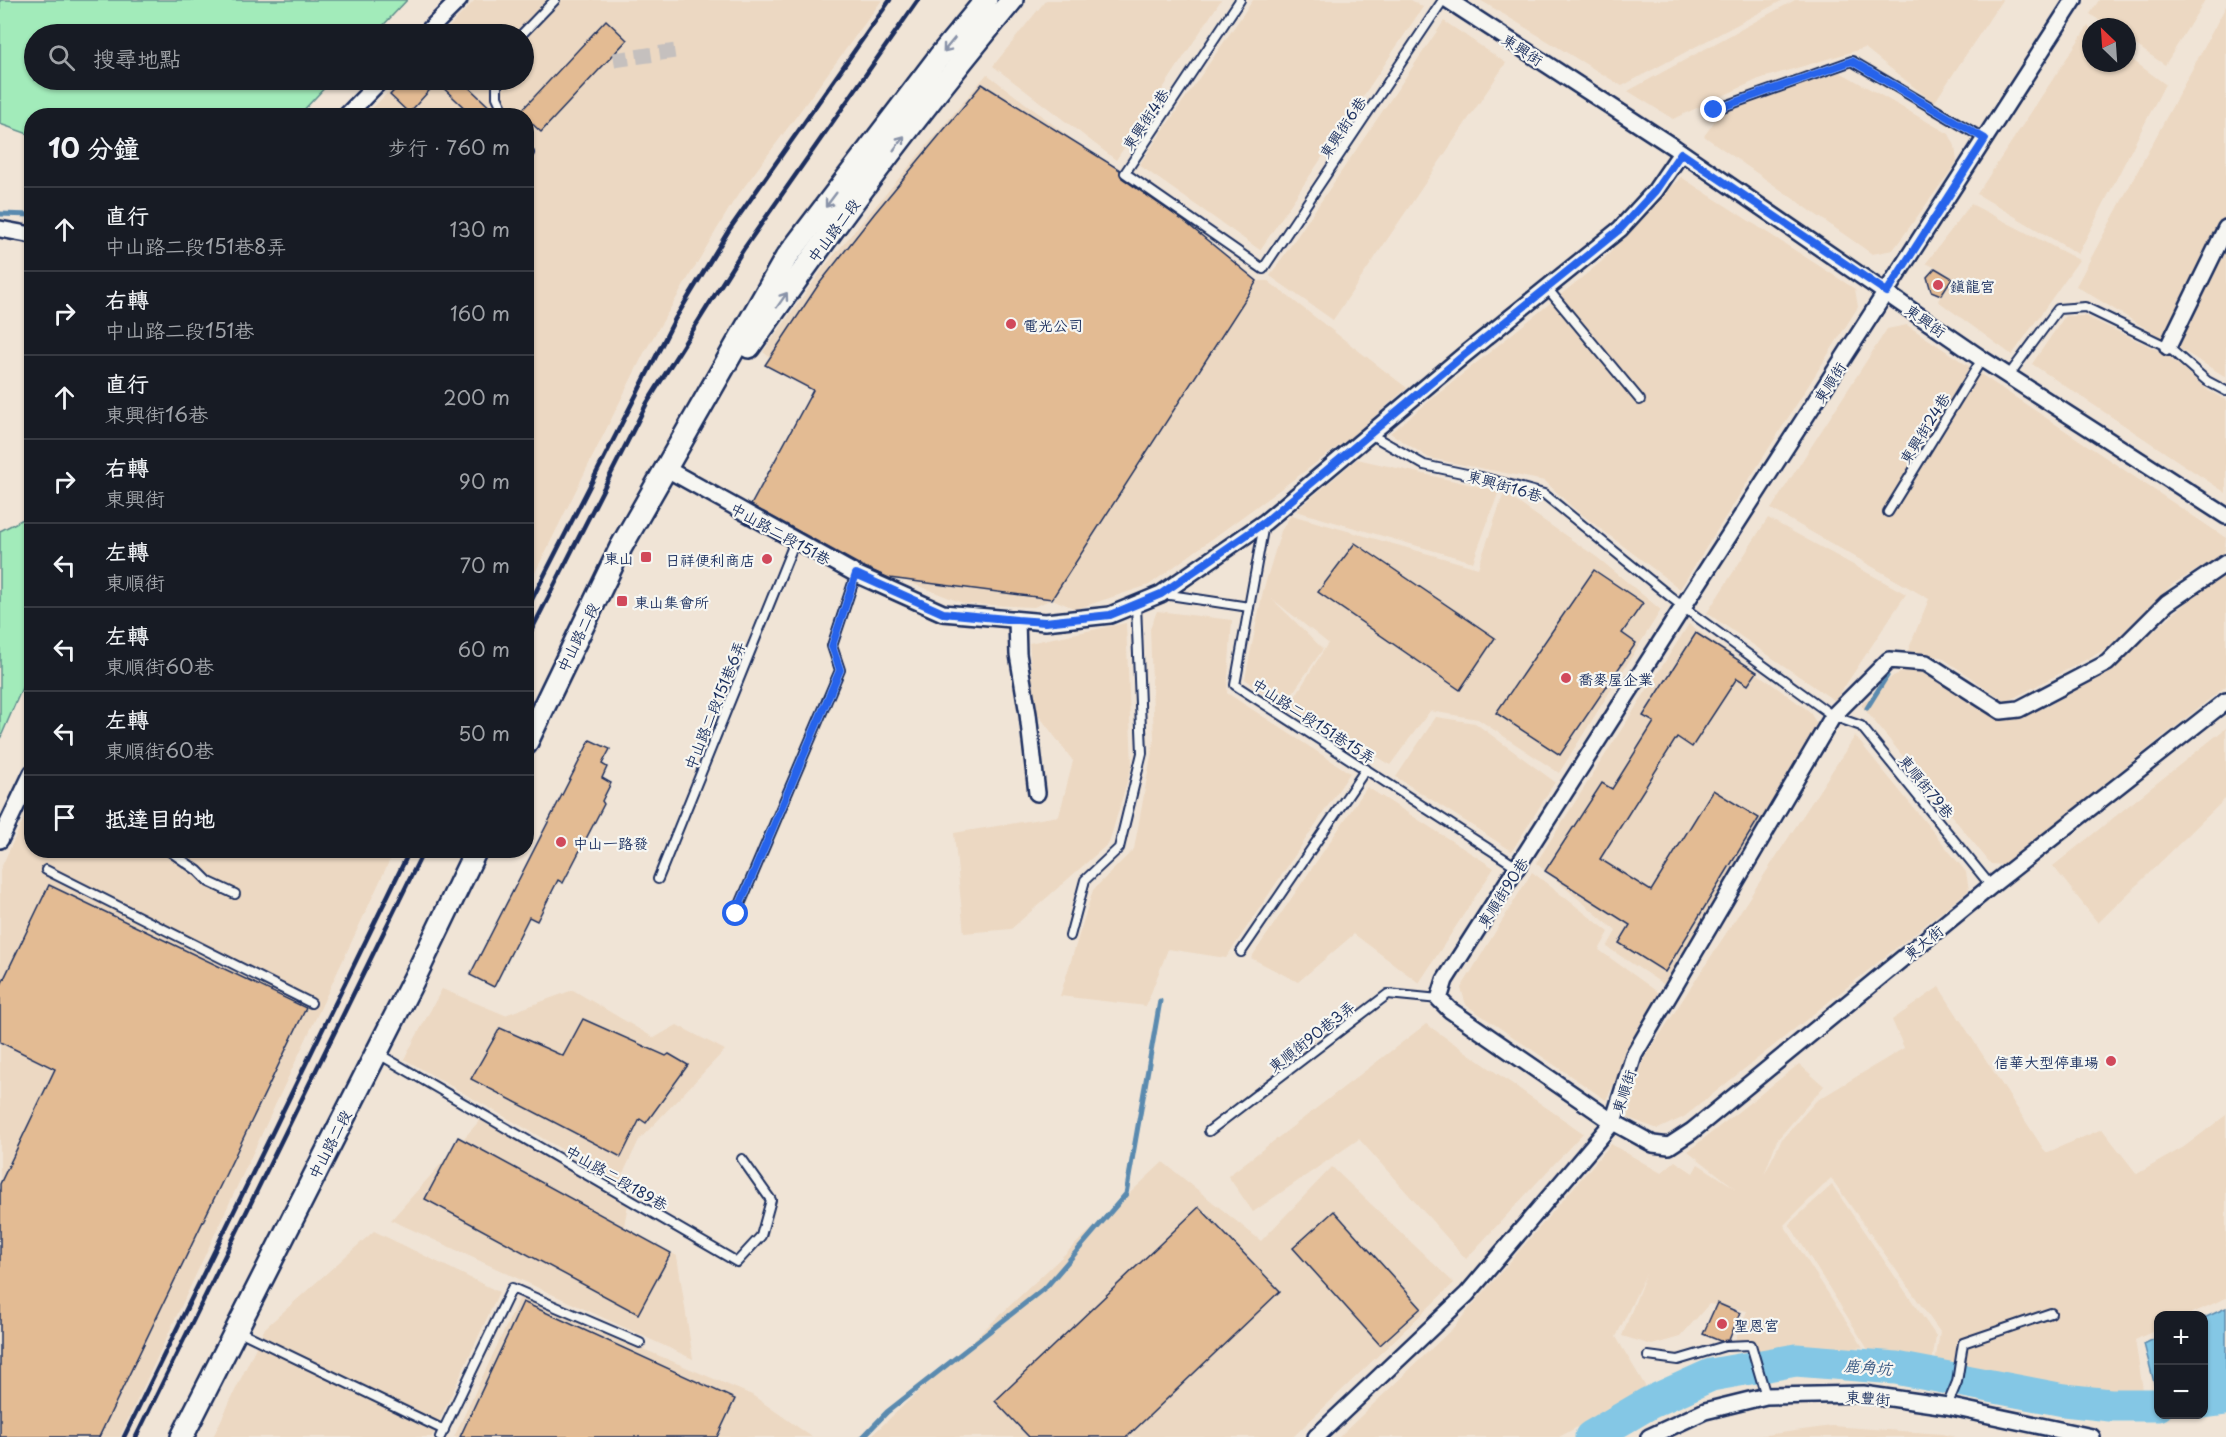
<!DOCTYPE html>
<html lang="zh-TW">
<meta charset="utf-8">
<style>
:root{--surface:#171b24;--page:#242831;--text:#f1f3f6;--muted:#9ea1a6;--line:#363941}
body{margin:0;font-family:"Playpen Sans","LXGW WenKai TC",sans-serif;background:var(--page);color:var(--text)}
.controls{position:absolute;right:18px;bottom:18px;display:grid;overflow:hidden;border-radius:12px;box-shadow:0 2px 4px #0004}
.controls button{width:54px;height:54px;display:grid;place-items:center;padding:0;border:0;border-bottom:2px solid var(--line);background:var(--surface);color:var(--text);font:30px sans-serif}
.compass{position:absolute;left:2082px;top:18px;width:54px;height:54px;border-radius:50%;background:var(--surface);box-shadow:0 2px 4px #0004;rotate:335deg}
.stop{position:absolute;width:18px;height:18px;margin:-14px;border:4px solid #2563eb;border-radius:50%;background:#fff}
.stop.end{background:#2563eb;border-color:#fff;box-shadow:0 2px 6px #0008}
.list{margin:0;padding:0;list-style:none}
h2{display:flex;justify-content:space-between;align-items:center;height:78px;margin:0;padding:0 24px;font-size:26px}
h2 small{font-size:20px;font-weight:400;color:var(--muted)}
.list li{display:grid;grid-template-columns:39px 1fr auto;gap:18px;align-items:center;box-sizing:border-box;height:84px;padding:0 24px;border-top:2px solid var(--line)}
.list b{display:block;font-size:22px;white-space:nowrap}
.list p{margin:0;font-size:20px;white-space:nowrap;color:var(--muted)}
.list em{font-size:20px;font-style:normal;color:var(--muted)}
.icon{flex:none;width:33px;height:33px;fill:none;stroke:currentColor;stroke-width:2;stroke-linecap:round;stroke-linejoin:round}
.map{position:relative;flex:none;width:2226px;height:1437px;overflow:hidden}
.search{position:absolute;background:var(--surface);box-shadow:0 2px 4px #0004;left:24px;top:24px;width:510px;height:66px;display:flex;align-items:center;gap:15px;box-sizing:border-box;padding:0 21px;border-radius:33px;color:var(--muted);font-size:22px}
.panel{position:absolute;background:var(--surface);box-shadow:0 2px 4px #0004;left:24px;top:108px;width:510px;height:750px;border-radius:24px}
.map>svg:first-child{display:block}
.built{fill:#ecd8c2}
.green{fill:#a2ebba;stroke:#5e8d8c;stroke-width:1.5}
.water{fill:#84c7e5;stroke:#5a8aaf;stroke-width:1.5}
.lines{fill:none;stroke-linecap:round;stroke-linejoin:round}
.stream{stroke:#5a8aaf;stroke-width:5}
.river{stroke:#84c7e5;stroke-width:33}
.building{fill:#e3bb93;stroke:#1b2f5e;stroke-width:1.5}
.street-tunnel{stroke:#c5c0be;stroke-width:15;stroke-dasharray:15 8;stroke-linecap:butt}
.lane-casing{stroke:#1b2f5e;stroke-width:12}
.street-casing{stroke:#1b2f5e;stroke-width:20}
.secondary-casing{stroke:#1b2f5e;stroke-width:26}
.lane{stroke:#f6f6f2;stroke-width:8}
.street{stroke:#f6f6f2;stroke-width:15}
.secondary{stroke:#f6f6f2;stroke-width:21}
.rail{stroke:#1b2f5e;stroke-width:4.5}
.oneway{stroke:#8892a8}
.route{stroke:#2563eb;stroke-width:8}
.poi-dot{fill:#d1495b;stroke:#f6f6f2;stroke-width:2}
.labels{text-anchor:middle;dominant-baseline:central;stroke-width:4.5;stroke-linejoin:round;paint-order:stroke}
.street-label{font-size:15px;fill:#1b2f5e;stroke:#f6f6f2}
.poi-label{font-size:15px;fill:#1b2f5e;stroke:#f6f6f2;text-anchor:start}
.water-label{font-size:16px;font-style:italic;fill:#355580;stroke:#f6f6f2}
</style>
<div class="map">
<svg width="2226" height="1437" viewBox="0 0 2226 1437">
<rect width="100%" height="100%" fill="#f0e4d6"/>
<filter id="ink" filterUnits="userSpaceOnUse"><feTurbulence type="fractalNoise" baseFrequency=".0167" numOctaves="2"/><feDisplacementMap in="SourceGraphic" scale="12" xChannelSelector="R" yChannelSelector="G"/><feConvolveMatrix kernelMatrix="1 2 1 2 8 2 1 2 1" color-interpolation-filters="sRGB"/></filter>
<g filter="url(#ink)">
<!-- built -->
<g class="built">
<polygon points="475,0 882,0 733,202 644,353 527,589 526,116 365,116 400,80 524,80 524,34 442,34"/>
<polygon points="1046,0 1221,0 1116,160 993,66"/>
<polygon points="1253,0 1411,0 1423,7 1260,250 1139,165"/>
<polygon points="1480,0 1783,0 1622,86"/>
<polygon points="1795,0 2002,0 1934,103 1865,48 1759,79 1673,119 1628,91"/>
<polygon points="2099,0 2205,0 2165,65 2127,39 2127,27 2109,27 2090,14"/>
<polygon points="2226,6 2226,377 2076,286"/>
<polygon points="1444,21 1506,63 1333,320 1270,276"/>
<polygon points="2088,26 2091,29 2091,63 2127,63 2127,56 2165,84 2078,254 1977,194"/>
<polygon points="1840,72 1949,134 1955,146 1957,162 1893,250 1872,254 1704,136 1722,111"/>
<polygon points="987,74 1257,281 1268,281 1407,388 1346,441 1149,585 1076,609 1052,599 1034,607 965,604 878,570 813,390 763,352 825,266"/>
<polygon points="1681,177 1855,289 1858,307 1680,589 1572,507 1545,481 1429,458 1390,433 1601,262"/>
<polygon points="1971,204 2079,260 2012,355 1938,301 1950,275 1926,263"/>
<polygon points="2065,316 2085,316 2166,354 2209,391 2226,400 2226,493 2032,364"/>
<polygon points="1907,325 2226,538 2224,554 2173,584 2106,649 2006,702 1941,657 1907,653 1929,599 1771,509 1887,329"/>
<polygon points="1357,459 1499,491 1473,562 1296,511"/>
<polygon points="1504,493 1598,558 1661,610 1559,773 1478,719 1430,711 1390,765 1290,705 1328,643 1271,598 1323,649 1283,707 1245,679 1263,591 1281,531 1291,515 1478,568"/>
<polygon points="1768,518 1906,594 1835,701 1707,613"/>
<polygon points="2226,575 2226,686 2003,865 1991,864 1861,705 1893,676 1909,669 1934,675 2000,721 2049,706 2146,638 2205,586"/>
<polygon points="1157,611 1232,620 1227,693 1350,773 1226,958 1168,949 1146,1006 1060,996 1093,890 1134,849 1154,740 1150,629"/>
<polygon points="1126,623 1132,765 1109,843 1011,929 964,933 954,833 1059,816 1073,761 1034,709 1029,643"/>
<polygon points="1689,624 1809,711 1817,724 1666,986 1607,947 1616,931 1536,863"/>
<polygon points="1436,717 1475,723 1555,782 1512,851 1396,777"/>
<polygon points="2226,728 2226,798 2098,923 2053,866"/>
<polygon points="1855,736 1966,872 1969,890 1684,1117 1658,1129 1628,1118 1644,1059"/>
<polygon points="1367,787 1494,868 1419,983 1354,934 1298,982 1251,958"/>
<polygon points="31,803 32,850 394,851 120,1437 0,1437 0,870"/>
<polygon points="1532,872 1609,932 1599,950 1659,993 1606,1100 1466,1005 1461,988"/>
<polygon points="1939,987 2046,1153 2102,1129 2137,1174 2184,1147 2226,1115 2226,1298 2188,1315 2158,1316 2158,1329 2135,1340 2144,1396 2033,1391 1934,1370 1940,1332 1831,1178 1784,1225 1863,1347 1765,1357 1735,1340 1747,1311 1709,1304 1680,1337 1652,1345 1622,1336 1646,1274 1616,1337 1647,1389 1559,1437 1339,1437 1452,1329 1611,1144 1661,1173 1675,1161 1693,1173 1698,1164 1735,1188 1688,1151 1799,1064 1824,1086 1777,1140 1764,1175 1782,1139 1816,1101 1904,1048 1892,1020"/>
<polygon points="442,989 505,1015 573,990 654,1038 677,1025 725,1050 639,1140 619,1182 404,1059"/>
<polygon points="1426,1024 1583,1133 1466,1259 1359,1139 1253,1212 1228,1176"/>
<polygon points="481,1119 629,1199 624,1226 677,1256 693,1359 391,1220"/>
<polygon points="1163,1162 1261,1241 1332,1167 1454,1283 1293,1437 870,1437"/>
<polygon points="1832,1185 1936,1336 1931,1370 1874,1359 1789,1224"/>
<polygon points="374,1231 499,1292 432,1437 213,1437 265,1328"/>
<polygon points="520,1297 752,1395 812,1437 454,1437"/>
<polygon points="1832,1426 1942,1434 1955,1437 1751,1437"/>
</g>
<!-- green -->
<g class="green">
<polygon points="0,0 407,0 375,34 34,34 34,80 332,80 299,115 194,116 187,113 180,116 32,116 31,135 0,124"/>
<polygon points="31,515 31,667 0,739 0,531"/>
</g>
<!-- water -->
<g class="water">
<polygon points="2226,1308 2226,1386 2204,1390 2204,1318"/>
<polygon points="2158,1337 2158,1389 2155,1386 2144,1344"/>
</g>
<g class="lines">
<!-- stream -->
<g class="stream">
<polyline points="0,214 32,215"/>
<polyline points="1867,708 1887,676"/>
<polyline points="863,1437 887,1412 1047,1286 1126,1194 1160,1001"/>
</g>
<!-- river -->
<g class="river">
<polyline points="2204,1402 2226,1399"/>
<polyline points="1591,1437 1649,1403 1711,1375 1796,1360 1896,1368 2064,1400 2110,1405 2158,1405"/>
</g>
</g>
<!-- building -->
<g class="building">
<polygon points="606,20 627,40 541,132 526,118 526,116 520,112"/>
<polygon points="404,80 461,80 499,116 473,116 437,82 409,113 390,95"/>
<polygon points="982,84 1120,170 1122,178 1185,222 1257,281 1052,599 889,578 860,565 751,505 813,390 765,365 819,284 874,214"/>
<polygon points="1935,268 1952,278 1941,295 1931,291 1927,277"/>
<polygon points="1355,543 1495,638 1460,690 1318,592"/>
<polygon points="1594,570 1643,603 1622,633 1636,643 1560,755 1496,713"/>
<polygon points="1696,633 1757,672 1748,685 1737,678 1692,747 1677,737 1600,859 1651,891 1713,790 1759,818 1665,972 1619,943 1630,925 1545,871 1602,783 1612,789 1654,722 1643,716"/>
<polygon points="590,740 610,749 602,764 607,767 602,778 611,783 602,801 604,804 563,883 558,880 537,921 529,917 494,987 470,975"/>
<polygon points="49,885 306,1008 99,1437 0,1437 0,1184 55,1069 0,1042 0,987"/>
<polygon points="583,1019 666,1056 669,1054 688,1065 646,1123 640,1119 621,1157 471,1079 500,1028 563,1056"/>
<polygon points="458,1137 671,1253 638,1314 425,1199"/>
<polygon points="1199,1207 1280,1291 1127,1437 1029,1437 995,1401"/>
<polygon points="1334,1211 1421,1308 1380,1345 1293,1248"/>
<polygon points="523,1302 735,1399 717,1437 460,1437"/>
<polygon points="1717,1303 1740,1313 1729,1340 1720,1341 1703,1334"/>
</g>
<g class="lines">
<!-- street-tunnel -->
<polyline class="street-tunnel" points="614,60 682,50"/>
<defs>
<g id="lane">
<polyline points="1240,0 1125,173 1263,269 1443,0"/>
<polyline points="522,34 555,0"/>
<polyline points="497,80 497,97 506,116"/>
<polyline points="1714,110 1852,61 1985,139"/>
<polyline points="526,148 529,153 526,157"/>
<polyline points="1547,288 1640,400"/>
<polyline points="2009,375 2058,309 2085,307 2168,347 2207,381 2226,391"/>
<polyline points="1370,434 1424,465 1481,477 1544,494 1683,607 1833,716 1861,726 1991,886"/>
<polyline points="1888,512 1982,359"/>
<polyline points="1264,524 1235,685 1517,867"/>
<polyline points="1163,594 1249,607"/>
<polyline points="168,850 198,871 209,882 235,894"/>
<polyline points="46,870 311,1003"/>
<polyline points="658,879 795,541"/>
<polyline points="736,914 840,670 832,646 856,574"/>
<polyline points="1070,936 1085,880 1119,848 1142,753 1136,605"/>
<polyline points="1241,952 1366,769"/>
<polyline points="377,1053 737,1262 761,1236 771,1200 742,1159"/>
<polyline points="1209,1131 1388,994 1439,999"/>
<polyline points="237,1330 444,1430"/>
<polyline points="1648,1356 1678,1360 1725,1346 1751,1345 1766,1396"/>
<polyline points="1947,1406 1957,1382 1963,1343 2051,1313"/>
<polyline points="440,1437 512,1288 640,1343"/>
</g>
<g id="street">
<polyline points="1448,0 1675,148 1982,359 2226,516"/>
<polyline points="2074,0 1683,607 1445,980 1439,999 1450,1010 1613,1122 1653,1144 1669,1146 1692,1131 1991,886 2226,701"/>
<polyline points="425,34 459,0"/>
<polyline points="346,116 381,80"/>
<polyline points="0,229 32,235"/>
<polyline points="2168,347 2226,228"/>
<polyline points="665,468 856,574 943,613 1045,622 1110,615 1161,594 1265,522 1464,355 1620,229 1655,191 1681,153"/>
<polyline points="1017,620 1018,654 1028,714 1037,793"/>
<polyline points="0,840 32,773"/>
<polyline points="1316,1437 1467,1294 1613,1122 1634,1055 1833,716 1889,660 1926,663 2001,711 2019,709 2107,663 2167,603 2226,563"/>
<polyline points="1649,1437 1705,1411 1766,1396 1863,1394 1947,1406 2092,1437"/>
</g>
<g id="secondary">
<path d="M749 347C832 228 919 111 1012 0"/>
<polyline points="526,744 621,547 786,258 939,57 986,0"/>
<polyline points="182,1437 418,971 476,850"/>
</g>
</defs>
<!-- lane casing -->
<use href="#lane" class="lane-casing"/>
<!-- street casing -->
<use href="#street" class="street-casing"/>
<!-- secondary casing -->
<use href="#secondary" class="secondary-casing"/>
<!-- lane -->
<use href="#lane" class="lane"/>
<!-- street -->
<use href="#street" class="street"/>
<!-- secondary -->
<use href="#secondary" class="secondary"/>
<!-- rail -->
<g class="rail">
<polyline points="526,611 675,319 729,230 890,0"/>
<polyline points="526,641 647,403 743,250 918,0"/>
<polyline points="124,1437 410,850"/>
<polyline points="136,1437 424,850"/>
</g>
</g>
<!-- one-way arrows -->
<defs><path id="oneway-shaft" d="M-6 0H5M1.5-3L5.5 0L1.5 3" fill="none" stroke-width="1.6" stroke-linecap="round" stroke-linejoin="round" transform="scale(1.5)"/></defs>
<g class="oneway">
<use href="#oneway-shaft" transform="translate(949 45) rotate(129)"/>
<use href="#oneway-shaft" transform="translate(899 143) rotate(-53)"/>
<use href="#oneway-shaft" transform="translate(831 200) rotate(127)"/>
<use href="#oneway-shaft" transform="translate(782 300) rotate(-55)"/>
</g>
</g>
<g class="lines" filter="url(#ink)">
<!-- route -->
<polyline class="route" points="736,914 840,670 832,646 856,574 943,613 1017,620 1045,622 1110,615 1161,594 1265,522 1464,355 1620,229 1655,191 1681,153 1887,292 1985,139 1852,61 1714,110"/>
</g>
<!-- markers -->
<g class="poi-dot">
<circle cx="1938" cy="285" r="6"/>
<circle cx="1011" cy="324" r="6"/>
<rect x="640" y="551" width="12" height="12" rx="3"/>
<circle cx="767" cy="559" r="6"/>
<rect x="616" y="595" width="12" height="12" rx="3"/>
<circle cx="1566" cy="678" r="6"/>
<circle cx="561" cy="842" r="6"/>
<circle cx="2111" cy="1061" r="6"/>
<circle cx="1722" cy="1324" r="6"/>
</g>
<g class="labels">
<!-- street labels -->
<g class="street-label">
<text transform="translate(1523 49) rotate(33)">東興街</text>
<text transform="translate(1145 119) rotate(-56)">東興街4巷</text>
<text transform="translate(1342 127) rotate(-56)">東興街6巷</text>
<text transform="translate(833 230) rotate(-53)">中山路二段</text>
<text transform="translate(1926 320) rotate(35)">東興街</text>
<text transform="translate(1829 382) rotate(-57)">東順街</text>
<text transform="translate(1924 428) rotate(-58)">東興街24巷</text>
<text transform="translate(1505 485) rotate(16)">東興街16巷</text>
<text transform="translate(781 533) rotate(29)">中山路二段151巷</text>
<text transform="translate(577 637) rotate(-64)">中山路二段</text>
<text transform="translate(714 705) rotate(-68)">中山路二段151巷6弄</text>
<text transform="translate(1314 720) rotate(33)">中山路二段151巷15弄</text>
<text transform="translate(1927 786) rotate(51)">東順街79巷</text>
<text transform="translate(1502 892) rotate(-57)">東順街90巷</text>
<text transform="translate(1923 942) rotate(-39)">東大街</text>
<text transform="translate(1311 1036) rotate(-38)">東順街90巷3弄</text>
<text transform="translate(1623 1091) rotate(-72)">東順街</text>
<text transform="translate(329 1144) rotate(-63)">中山路二段</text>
<text transform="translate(617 1177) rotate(30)">中山路二段189巷</text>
<text transform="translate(1868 1397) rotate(4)">東豐街</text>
</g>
<!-- poi labels -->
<g class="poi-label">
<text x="1950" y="285">鎮龍宮</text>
<text x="1023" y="324">電光公司</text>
<text x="634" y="557" text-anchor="end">東山</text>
<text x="755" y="559" text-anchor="end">日祥便利商店</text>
<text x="634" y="601">東山集會所</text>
<text x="1578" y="678">喬麥屋企業</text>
<text x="573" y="842">中山一路發</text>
<text x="2099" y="1061" text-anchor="end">信華大型停車場</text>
<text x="1734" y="1324">聖恩宮</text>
</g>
<!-- water labels -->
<g class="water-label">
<text transform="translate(1868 1366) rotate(5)">鹿角坑</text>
</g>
</g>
</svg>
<div class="controls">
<button>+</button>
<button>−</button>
</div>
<svg class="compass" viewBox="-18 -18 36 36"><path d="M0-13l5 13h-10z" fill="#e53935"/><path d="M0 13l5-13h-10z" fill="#9ea1a6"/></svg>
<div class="stop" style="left:736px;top:914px"></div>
<div class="stop end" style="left:1714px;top:110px"></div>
<div class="search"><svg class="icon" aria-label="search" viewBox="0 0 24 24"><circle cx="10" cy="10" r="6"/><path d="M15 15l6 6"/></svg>搜尋地點</div>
<section class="panel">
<h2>10 分鐘<small>步行 · 760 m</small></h2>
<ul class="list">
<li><svg class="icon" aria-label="ahead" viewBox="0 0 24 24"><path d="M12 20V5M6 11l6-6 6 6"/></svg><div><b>直行</b><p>中山路二段151巷8弄</p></div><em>130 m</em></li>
<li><svg class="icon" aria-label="right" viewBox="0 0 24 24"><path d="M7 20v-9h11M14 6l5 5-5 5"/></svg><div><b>右轉</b><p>中山路二段151巷</p></div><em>160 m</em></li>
<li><svg class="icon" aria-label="ahead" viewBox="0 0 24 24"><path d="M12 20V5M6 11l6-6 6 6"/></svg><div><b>直行</b><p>東興街16巷</p></div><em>200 m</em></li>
<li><svg class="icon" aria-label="right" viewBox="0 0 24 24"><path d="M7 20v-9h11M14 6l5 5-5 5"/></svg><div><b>右轉</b><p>東興街</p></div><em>90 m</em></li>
<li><svg class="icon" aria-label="left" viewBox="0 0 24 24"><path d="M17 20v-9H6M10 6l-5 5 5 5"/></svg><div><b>左轉</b><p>東順街</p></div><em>70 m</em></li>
<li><svg class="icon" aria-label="left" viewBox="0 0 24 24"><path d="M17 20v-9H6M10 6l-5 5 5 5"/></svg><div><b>左轉</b><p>東順街60巷</p></div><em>60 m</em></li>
<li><svg class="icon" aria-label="left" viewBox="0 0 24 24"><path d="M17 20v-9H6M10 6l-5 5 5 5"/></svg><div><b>左轉</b><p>東順街60巷</p></div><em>50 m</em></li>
<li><svg class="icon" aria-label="arrive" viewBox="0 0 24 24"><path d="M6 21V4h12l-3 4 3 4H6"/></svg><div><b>抵達目的地</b></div></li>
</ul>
</section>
</div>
